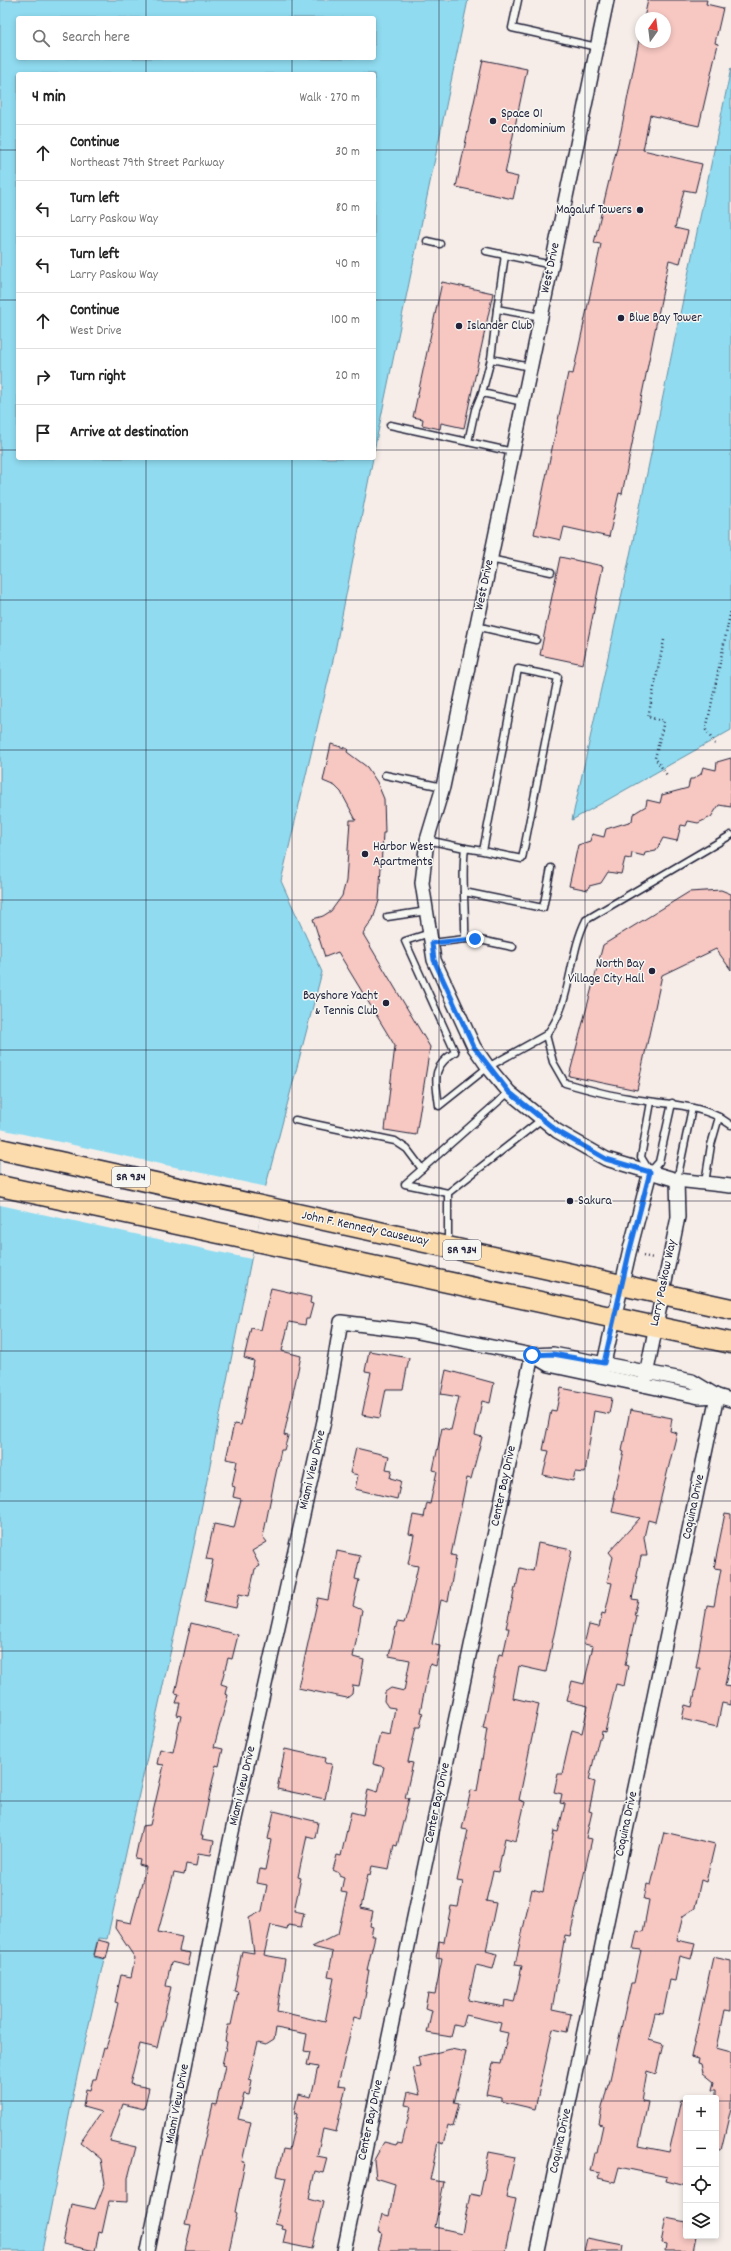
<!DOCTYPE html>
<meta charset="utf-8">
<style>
:root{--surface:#fff;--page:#f2f2f2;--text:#222;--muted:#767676;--line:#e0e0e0}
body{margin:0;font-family:Dekko,sans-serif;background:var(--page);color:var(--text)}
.controls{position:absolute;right:12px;bottom:12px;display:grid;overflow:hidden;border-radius:4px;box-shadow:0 2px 6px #0003}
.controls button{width:36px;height:36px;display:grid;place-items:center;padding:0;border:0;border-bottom:1px solid var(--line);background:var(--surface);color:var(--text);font:20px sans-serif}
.compass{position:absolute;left:635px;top:12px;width:36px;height:36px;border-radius:50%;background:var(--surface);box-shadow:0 2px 6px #0003;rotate:14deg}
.stop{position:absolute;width:12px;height:12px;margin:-9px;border:3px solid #1a73e8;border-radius:50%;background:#fff}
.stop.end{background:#1a73e8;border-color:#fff;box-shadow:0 1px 4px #0008}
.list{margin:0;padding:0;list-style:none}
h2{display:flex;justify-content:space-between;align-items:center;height:52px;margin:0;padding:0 16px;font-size:17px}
h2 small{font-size:13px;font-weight:400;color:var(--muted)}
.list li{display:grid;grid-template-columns:26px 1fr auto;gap:12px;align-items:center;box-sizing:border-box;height:56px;padding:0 16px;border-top:1px solid var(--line)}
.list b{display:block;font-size:15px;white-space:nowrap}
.list p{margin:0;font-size:13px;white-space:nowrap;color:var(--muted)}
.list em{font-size:13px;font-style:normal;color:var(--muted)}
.icon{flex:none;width:22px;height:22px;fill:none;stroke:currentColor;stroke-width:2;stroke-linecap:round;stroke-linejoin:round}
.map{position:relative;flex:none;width:731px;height:2251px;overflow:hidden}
.search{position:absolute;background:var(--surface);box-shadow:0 2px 6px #0003;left:16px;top:16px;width:360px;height:44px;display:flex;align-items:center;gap:10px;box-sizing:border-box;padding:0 14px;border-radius:4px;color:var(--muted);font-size:15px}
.panel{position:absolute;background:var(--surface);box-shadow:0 2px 6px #0003;left:16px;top:72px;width:360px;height:388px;border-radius:4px}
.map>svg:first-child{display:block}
.water{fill:#90dbf0;stroke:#6491a8;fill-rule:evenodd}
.pier{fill:#f6ede8}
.building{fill:#f7c7c2;stroke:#22223b}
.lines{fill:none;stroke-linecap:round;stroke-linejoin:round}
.lane-casing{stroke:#22223b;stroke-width:9}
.street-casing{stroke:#22223b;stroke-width:16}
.primary-casing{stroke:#22223b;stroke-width:23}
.path{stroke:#22223b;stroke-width:2.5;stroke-dasharray:1 3;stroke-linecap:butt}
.lane{stroke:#f6f6f2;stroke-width:6}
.street{stroke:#f6f6f2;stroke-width:13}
.primary{stroke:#fcdcac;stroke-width:20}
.route{stroke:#1a73e8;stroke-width:5}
.grid{fill:none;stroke:#22223b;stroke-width:1;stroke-opacity:0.55}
.poi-dot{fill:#22223b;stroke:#f6f6f2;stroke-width:1.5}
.labels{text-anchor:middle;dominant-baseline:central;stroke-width:3;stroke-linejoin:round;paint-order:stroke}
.shield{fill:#f6f6f2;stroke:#626272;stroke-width:1}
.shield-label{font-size:12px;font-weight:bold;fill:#22223b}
.poi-label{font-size:13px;fill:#22223b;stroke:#f6f6f2;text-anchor:start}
.street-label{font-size:13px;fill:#22223b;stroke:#f6f6f2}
</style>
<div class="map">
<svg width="731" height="2251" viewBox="0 0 731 2251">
<rect width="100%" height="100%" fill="#f6ede8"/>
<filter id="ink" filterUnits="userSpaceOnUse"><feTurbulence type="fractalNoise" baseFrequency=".025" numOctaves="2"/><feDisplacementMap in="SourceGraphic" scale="8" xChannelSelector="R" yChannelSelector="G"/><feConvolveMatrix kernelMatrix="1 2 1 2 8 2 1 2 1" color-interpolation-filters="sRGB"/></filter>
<g filter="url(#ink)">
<!-- water -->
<g class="water">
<path d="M0 0H468L374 451V74H18V458H373L334 656 281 881 322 972 266 1185 194 1545 107 1939 98 1938 93 1957 104 1959 76 2081 42 2251H0ZM18 18H374V58H18Z"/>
<polygon points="731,68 731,730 572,820 623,589"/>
</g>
<!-- pier -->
<polygon class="pier" points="0,1129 267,1187 251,1259 0,1205"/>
<!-- building -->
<g class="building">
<polygon points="648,0 707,0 706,4 723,8 715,43 718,44 699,126 650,115 643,150 702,164 695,192 684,190 675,228 688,231 680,263 669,260 622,494 619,493 609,537 564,527 561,540 534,534 568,373 573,374 601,244 594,243 621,131 641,30 641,42 665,42 665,18 644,18"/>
<polygon points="483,60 527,69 505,174 518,177 513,199 456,187"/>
<polygon points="442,282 493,293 464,428 441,423 440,429 422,425 423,419 413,417"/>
<polygon points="560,557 603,566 583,664 540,655"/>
<polygon points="331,744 348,749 347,752 367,767 377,782 384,799 385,833 383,833 379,901 373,919 363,934 430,1047 416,1135 385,1130 395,1046 338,952 325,957 313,919 323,916 331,911 342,896 346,881 350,820 356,820 341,792 335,786 323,781"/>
<polygon points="731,758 731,807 719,805 711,817 698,823 688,821 686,826 681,825 677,841 663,838 656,851 645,853 644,856 632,853 631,859 625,858 621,874 608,872 601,883 589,886 588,890 569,886 578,845 590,841 592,834 604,837 606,829 632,821 633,814 646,806 647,800 660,803 662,795 688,788 690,779 693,779 701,774 703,767 716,770 717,762"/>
<polygon points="721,890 731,894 731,970 716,949 662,975 637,1090 569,1076 603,945 689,892"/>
<polygon points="271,1288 311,1297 310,1303 313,1304 309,1319 306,1319 305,1325 289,1322 282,1351 301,1356 284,1435 288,1436 284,1450 281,1450 274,1482 263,1537 267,1542 252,1551 260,1566 255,1569 249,1596 239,1594 236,1608 204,1601 213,1560 206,1559 214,1524 234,1528 241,1499 233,1497 235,1487 232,1486 237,1461 226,1459 234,1424 241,1425 254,1361 244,1358 251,1328 261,1330"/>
<polygon points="369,1351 409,1358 403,1389 386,1389 380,1418 362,1415 371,1372 365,1371"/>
<polygon points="446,1370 494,1383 490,1403 482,1401 475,1435 482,1437 471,1479 467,1478 451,1555 456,1556 448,1602 441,1600 432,1644 440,1646 436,1666 430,1664 420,1712 423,1713 420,1727 416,1727 408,1762 413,1763 405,1798 409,1798 397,1846 394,1845 389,1869 372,1866 370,1875 368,1874 361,1908 373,1911 370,1926 373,1927 371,1936 375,1936 367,1970 369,1970 365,1992 366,1992 361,2019 354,2017 338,2085 346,2086 336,2132 323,2129 317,2156 327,2158 323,2173 315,2171 309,2198 323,2202 312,2249 283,2243 286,2230 282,2229 283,2226 275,2224 286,2178 277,2176 283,2149 289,2150 297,2114 294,2113 298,2094 311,2097 318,2067 307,2065 310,2052 304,2051 307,2034 276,2028 274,2039 266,2044 258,2042 249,2079 252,2080 249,2095 244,2094 238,2119 251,2122 242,2162 245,2162 235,2212 237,2213 229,2251 185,2251 191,2225 185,2224 213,2104 216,2105 225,2066 222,2065 227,2042 225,2041 228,2025 231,2025 238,1992 234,1991 242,1951 254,1953 249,1918 262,1911 267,1885 257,1883 260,1869 265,1870 271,1840 268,1839 274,1811 318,1822 315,1838 307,1836 298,1877 301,1878 294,1911 304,1913 301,1927 288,1925 287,1929 271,1925 264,1955 285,1959 277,2011 325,2022 334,1978 328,1977 333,1952 312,1947 338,1934 347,1893 341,1892 344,1877 339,1875 339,1873 333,1870 337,1855 341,1856 351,1812 363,1815 368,1789 378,1792 384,1767 373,1764 380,1733 390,1735 395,1708 388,1707 384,1701 385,1692 391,1688 404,1691 410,1660 389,1656 397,1622 404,1623 408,1612 418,1566 408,1564 414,1535 409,1534 413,1515 424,1517 427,1503 430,1504 437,1471 433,1470 442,1428 451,1430 459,1397 441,1394"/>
<polygon points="561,1388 612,1398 609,1414 594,1411 585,1473 575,1472 573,1481 543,1475 549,1451 543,1450 548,1426 551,1410 556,1411"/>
<polygon points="630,1410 672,1418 670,1431 677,1433 655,1522 648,1520 644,1537 647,1556 641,1556 632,1599 638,1600 634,1615 636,1615 625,1665 628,1666 624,1686 616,1684 605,1732 602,1731 601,1738 599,1738 589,1780 595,1782 589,1811 592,1812 586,1838 592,1839 570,1936 565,1935 552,2010 571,2014 567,2032 553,2029 535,2109 501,2101 501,2097 486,2094 493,2063 501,2064 508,2033 499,2031 501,2023 466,2015 463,2026 454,2024 451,2037 427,2033 432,2010 425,2008 428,1993 435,1994 442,1959 436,1958 439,1941 444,1942 451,1906 458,1907 463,1882 457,1881 468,1830 462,1829 471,1790 477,1791 487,1729 483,1728 499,1654 503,1655 509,1628 506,1628 515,1588 516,1588 520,1568 533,1571 538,1543 572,1550 546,1672 519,1666 513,1698 539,1704 519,1800 525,1802 516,1841 505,1838 498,1872 493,1871 486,1901 496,1903 486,1951 497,1954 493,1969 476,1965 468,2000 504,2007 505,2000 514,2002 522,1966 515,1965 532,1889 543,1892 554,1831 558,1832 565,1804 560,1803 562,1794 554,1792 558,1774 562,1774 572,1730 582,1733 588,1706 567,1701 572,1681 584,1684 593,1646 584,1644 589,1625 599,1627 602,1613 605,1614 612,1583 607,1582 613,1557 609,1552 640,1518 612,1512 615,1498 613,1498 624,1452 622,1451"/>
<polygon points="356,1448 389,1456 386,1469 392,1470 390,1478 401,1481 397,1499 355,1489 358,1475 350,1473"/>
<polygon points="725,1513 731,1514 731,1654 725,1686 731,1687 731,1705 722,1703 717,1727 682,1719 685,1705 692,1707 700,1668 696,1668 707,1605 714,1606 721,1569 714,1568"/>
<polygon points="337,1551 360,1556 355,1579 359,1580 353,1606 362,1610 353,1657 364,1660 359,1686 353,1685 352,1694 347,1698 298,1688 318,1598 328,1600"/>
<polygon points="191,1623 238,1635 232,1659 228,1658 221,1684 227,1686 225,1694 228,1695 214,1747 223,1749 219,1766 216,1765 201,1836 203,1836 202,1839 214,1841 211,1855 198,1853 196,1866 186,1864 184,1875 174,1873 158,1932 182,1937 179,1951 191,1953 188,1966 171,1962 166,1986 171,1987 157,2048 140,2044 130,2084 149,2088 144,2109 123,2104 110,2141 136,2147 128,2178 128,2202 109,2201 102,2233 99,2232 95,2251 63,2244 71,2204 95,2209 105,2183 101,2159 80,2142 101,2112 83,2107 86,2089 90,2090 93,2079 96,2079 104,2047 106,2048 112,2029 118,2003 115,2002 121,1975 131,1977 135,1958 115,1928 116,1920 131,1923 146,1867 139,1865 140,1860 135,1859 142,1826 150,1825 164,1765 157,1764 160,1749 173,1752 181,1716 177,1715 180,1703 176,1703 179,1694 175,1693"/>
<polygon points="285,1749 326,1758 325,1763 332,1764 325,1799 277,1789"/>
<polygon points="664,1832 715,1844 706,1882 701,1880 695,1908 683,1916 677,1940 695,1944 691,1959 680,1956 675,1981 670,1980 663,2014 655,2013 649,2040 663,2044 656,2074 647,2071 642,2101 648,2102 639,2146 669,2152 681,2100 686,2100 686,2186 666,2181 667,2177 619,2167 615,2182 598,2178 600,2173 590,2171 594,2153 597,2153 603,2125 599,2124 602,2108 608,2084 609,2084 631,1983 634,1983 641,1950 633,1949 637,1931 643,1932 649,1900 644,1899 647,1884 651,1885"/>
<polygon points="98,1940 110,1943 106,1959 94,1956"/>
<polygon points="713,1957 731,1961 731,2011 724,2010 716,2048 731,2052 731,2108 721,2150 716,2150 716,2090 712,2090 714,2082 703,2073 701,2064 698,2063 699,2059 691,2057"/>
<polygon points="451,2049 466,2052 454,2103 459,2104 453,2127 448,2125 443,2144 438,2142 430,2180 444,2182 435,2227 462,2233 470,2194 480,2196 489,2152 515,2157 506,2197 516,2199 505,2251 378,2251 382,2233 378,2232 382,2214 389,2216 395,2184 376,2178 374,2160 384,2142 396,2145 397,2143 402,2144 411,2106 405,2105 408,2092 420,2095 413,2068 420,2067 418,2057"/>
<polygon points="666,2218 686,2222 686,2236 696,2236 693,2251 665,2251 666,2244 661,2243"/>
<polygon points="587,2238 623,2245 622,2251 584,2251"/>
</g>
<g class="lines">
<defs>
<g id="lane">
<polyline points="518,0 512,28 597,47"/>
<polyline points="427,241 440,244"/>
<polyline points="486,251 552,265"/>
<polyline points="505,255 497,309 541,317"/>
<polyline points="497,309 491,359 530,367"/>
<polyline points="491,359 482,393 523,402"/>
<polyline points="482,393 475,410 468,442 513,452"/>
<polyline points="390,425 468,442"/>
<polyline points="490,559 551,572"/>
<polyline points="476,626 536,640"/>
<polyline points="385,775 443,787"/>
<polyline points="427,840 465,848"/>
<polyline points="464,892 543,908 551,868"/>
<polyline points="387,917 427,911"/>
<path d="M430 933 405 941 455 1052C430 1068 436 1080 439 1106L488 1067 546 1035C572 1005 568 955 586 920L731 835"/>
<polyline points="465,939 475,939 513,947"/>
<path d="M432 943 465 939C466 909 461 878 465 848L483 851 518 669 558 677 522 859 483 851"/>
<path d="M546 1035 553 1062 565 1083C586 1089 607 1095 628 1098 659 1104 690 1103 719 1117"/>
<polyline points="651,1102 641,1157 650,1172 659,1162 672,1103"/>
<polyline points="295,1120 395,1141 407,1149 422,1169"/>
<polyline points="677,1180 692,1108"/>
<polyline points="705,1183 711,1145 719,1117 731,1125"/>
<polyline points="448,1193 405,1184 509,1092"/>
<polyline points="448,1243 448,1193 542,1119"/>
</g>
<g id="street">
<polyline points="607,0 443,787 427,840 422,883 434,960 474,1047 488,1067 509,1092 557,1131 606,1159 677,1180 731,1186"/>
<polyline points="532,1355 549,1365 699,1397 717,1396 731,1400"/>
<polyline points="601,1376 629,1253 650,1172"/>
<polyline points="644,1385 678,1217 677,1180"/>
<polyline points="148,2251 230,1841 324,1421 341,1322 413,1331 532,1355 553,1354 692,1381 717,1396"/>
<polyline points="344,2251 532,1355"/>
<polyline points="538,2251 717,1396"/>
</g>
<g id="primary">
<polyline points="0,1149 731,1309"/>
<polyline points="0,1186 731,1343"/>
</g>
</defs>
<!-- lane casing -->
<use href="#lane" class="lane-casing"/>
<!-- street casing -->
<use href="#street" class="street-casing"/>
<!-- primary casing -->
<use href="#primary" class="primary-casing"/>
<!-- path -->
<g class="path">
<polyline points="664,640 648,717 664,721 655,758 667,775"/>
<polyline points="715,744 706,730 731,610"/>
<polyline points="643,1256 654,1258"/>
</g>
<!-- lane -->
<use href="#lane" class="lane"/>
<!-- street -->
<use href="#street" class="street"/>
<!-- primary -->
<use href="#primary" class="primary"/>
</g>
</g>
<g class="lines" filter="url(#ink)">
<!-- route -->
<polyline class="route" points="475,939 432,943 434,960 474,1047 509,1092 557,1131 606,1159 650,1172 629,1253 604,1363 553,1354 532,1355"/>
</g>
<!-- grid -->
<path class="grid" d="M146 0V18M292 0V18M439 0V2251M585 0V2251M146 58V74M292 58V74M0 150H18M374 150H731M0 300H18M374 300H731M0 450H18M374 450H731M146 458V2251M292 458V2251M0 600H731M0 750H731M0 900H731M0 1050H731M0 1201H731M0 1351H731M0 1501H731M0 1651H731M0 1801H731M0 1951H731M0 2101H686M716 2101H731"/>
<!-- markers -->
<g class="poi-dot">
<circle cx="493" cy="121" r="4"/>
<circle cx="640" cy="210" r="4"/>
<circle cx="621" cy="318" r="4"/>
<circle cx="459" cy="326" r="4"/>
<circle cx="365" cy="854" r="4"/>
<circle cx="652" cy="971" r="4"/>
<circle cx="386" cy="1003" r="4"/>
<circle cx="570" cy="1201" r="4"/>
</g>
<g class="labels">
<!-- shield labels -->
<g class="shield">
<rect x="112" y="1167" width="38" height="20" rx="3"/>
<rect x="443" y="1240" width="38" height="20" rx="3"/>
</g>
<g class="shield-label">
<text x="131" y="1177">SR 934</text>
<text x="462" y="1250">SR 934</text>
</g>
<!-- poi labels -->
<g class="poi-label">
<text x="501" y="114">Space 01<tspan x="501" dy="15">Condominium</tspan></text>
<text x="632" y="210" text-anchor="end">Magaluf Towers</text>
<text x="629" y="318">Blue Bay Tower</text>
<text x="467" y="326">Islander Club</text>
<text x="373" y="847">Harbor West<tspan x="373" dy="15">Apartments</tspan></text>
<text x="644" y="964" text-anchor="end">North Bay<tspan x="644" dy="15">Village City Hall</tspan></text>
<text x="378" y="996" text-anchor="end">Bayshore Yacht<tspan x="378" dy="15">&amp; Tennis Club</tspan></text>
<text x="578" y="1201">Sakura</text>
</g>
<!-- street labels -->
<g class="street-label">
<text transform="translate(551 268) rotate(-78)">West Drive</text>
<text transform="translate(485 585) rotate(-78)">West Drive</text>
<text transform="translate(365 1229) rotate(12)">John F. Kennedy Causeway</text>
<text transform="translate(664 1283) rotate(-78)">Larry Paskow Way</text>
<text transform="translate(313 1470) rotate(-77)">Miami View Drive</text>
<text transform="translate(504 1486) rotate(-78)">Center Bay Drive</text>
<text transform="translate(694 1507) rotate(-78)">Coquina Drive</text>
<text transform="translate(243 1786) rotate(-77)">Miami View Drive</text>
<text transform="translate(438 1803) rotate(-78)">Center Bay Drive</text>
<text transform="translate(627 1824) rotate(-78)">Coquina Drive</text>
<text transform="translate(178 2104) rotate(-79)">Miami View Drive</text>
<text transform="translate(371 2120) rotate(-78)">Center Bay Drive</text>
<text transform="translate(561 2141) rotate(-78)">Coquina Drive</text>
</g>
</g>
</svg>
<div class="controls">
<button>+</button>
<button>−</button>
<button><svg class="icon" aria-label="locate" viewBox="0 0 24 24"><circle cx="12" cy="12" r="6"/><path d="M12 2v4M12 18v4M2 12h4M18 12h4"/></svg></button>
<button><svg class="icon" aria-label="layers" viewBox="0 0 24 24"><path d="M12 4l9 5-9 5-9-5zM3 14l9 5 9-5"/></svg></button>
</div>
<svg class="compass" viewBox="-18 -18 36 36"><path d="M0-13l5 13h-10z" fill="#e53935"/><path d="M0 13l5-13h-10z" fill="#767676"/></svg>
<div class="stop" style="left:532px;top:1355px"></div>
<div class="stop end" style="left:475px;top:939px"></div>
<div class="search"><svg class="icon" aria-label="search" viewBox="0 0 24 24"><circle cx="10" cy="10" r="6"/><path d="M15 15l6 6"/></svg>Search here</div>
<section class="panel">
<h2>4 min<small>Walk · 270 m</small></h2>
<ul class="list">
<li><svg class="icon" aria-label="ahead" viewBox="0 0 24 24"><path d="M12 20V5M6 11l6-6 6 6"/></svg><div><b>Continue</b><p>Northeast 79th Street Parkway</p></div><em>30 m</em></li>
<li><svg class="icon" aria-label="left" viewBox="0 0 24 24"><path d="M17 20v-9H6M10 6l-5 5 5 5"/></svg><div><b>Turn left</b><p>Larry Paskow Way</p></div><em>80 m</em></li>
<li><svg class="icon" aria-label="left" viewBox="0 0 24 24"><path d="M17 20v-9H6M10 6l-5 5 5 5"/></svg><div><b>Turn left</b><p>Larry Paskow Way</p></div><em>40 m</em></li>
<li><svg class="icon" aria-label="ahead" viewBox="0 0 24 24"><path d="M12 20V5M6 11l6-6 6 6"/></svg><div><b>Continue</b><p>West Drive</p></div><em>100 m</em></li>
<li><svg class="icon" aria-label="right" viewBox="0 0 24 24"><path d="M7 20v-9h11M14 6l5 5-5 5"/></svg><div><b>Turn right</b></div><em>20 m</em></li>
<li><svg class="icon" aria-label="arrive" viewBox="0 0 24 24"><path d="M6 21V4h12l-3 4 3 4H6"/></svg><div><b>Arrive at destination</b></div></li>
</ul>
</section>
</div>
